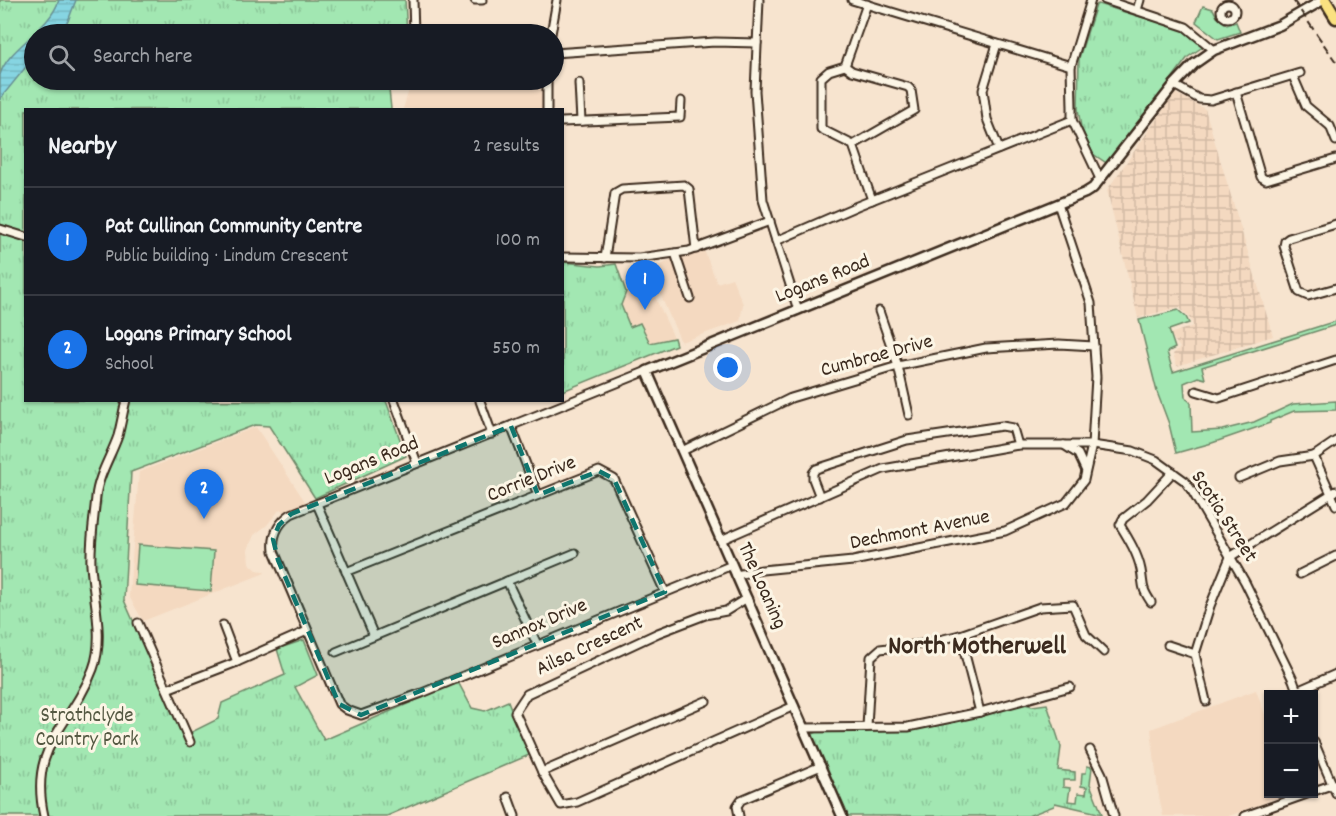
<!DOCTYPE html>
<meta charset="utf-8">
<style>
:root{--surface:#171b24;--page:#20242c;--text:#f1f3f6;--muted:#9ea1a6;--line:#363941;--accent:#1a73e8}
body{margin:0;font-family:Dekko,sans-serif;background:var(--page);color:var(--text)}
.controls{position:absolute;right:18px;bottom:18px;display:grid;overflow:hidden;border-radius:0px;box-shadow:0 2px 4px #0004}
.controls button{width:54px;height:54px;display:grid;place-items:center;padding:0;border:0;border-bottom:2px solid var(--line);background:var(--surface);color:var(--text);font:30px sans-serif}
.you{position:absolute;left:728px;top:368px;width:21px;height:21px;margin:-15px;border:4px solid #fff;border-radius:50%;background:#1a73e8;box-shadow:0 0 0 9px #1a73e833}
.badge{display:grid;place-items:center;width:39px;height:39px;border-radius:50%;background:var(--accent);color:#fff;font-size:20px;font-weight:700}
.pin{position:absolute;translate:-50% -50px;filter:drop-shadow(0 2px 3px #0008)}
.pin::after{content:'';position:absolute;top:32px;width:21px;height:18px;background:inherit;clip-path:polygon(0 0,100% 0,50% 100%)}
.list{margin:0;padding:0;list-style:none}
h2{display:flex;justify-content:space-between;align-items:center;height:78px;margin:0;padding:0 24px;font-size:26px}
h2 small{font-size:20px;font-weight:400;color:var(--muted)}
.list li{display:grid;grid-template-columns:39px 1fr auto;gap:18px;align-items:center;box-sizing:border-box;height:108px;padding:0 24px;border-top:2px solid var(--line)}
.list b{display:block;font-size:22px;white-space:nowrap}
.list p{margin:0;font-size:20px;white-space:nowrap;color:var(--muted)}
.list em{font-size:20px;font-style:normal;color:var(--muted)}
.icon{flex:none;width:33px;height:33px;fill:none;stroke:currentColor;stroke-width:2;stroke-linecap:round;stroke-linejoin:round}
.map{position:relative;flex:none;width:1336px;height:816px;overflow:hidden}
.search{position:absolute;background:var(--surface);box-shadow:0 2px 4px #0004;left:24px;top:24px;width:540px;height:66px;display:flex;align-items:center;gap:15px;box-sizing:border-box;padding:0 21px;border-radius:33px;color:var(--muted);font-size:22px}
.panel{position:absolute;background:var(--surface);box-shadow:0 2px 4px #0004;left:24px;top:108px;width:540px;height:294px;border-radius:0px}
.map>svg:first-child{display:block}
.built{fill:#f4d9c0}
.industrial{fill:url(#industrial-grid)}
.grass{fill:#a2e7b2;stroke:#6e8868;stroke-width:1.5}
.park{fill:url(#park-tufts);stroke:#6e8868;stroke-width:1.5}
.water{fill:url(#water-rules);stroke:#689194;stroke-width:1.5}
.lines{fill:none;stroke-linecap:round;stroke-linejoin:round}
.minor-casing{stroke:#3b2a1e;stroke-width:11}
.tertiary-casing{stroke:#3b2a1e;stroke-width:13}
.primary-casing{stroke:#3b2a1e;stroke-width:15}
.minor{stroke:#fcf5e5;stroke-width:7}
.tertiary{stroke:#fcf5e5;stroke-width:8}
.primary{stroke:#fae180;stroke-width:10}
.rail{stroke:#3b2a1e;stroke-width:2;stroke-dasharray:9 4.5;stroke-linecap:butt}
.marked{fill:#0f766e;fill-opacity:0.2;stroke:#0f766e;stroke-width:4.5;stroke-dasharray:12 8;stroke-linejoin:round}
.labels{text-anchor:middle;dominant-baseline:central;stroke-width:6;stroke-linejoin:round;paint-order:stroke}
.street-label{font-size:21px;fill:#3b2a1e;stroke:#fcf5e5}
.park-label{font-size:21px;fill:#555943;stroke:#fcf5e5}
.district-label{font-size:27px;font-weight:bold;fill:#3b2a1e;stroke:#fcf5e5}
</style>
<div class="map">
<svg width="1336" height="816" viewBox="0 0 1336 816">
<defs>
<pattern id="industrial-grid" width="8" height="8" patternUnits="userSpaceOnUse" patternTransform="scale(1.5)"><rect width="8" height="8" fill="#f4d9c0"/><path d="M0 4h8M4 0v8" fill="none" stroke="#d2baa5"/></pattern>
<pattern id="park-tufts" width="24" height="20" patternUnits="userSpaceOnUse" patternTransform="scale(1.5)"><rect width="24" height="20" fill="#a2e7b2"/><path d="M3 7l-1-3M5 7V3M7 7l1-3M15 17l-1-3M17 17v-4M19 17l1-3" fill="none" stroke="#8cc699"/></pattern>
<pattern id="water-rules" width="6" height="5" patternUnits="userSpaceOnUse" patternTransform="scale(1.5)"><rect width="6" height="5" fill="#86d5e2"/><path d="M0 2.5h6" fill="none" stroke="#75b7c1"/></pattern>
</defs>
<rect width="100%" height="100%" fill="#f7e4cf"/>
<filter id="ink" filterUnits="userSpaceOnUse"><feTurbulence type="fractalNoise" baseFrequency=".0167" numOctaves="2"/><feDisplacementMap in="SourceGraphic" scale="12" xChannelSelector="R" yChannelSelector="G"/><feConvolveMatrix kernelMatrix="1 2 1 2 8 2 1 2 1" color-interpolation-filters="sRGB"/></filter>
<g filter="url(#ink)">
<!-- built -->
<g class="built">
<polygon points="412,80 541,80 542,109 403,109"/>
<polygon points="704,250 717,283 732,278 743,304 740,321 681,342 650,271 681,254"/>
<polygon points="649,284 674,338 650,344 630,327 621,304 626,292"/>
<polygon points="256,427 306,503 284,512 280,509 267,525 254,535 248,550 249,563 257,570 263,571 265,573 143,621 129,596 139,472"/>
<polygon points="1256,690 1268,723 1268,794 1288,794 1229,816 1163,816 1158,791 1151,729"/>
</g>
<!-- industrial -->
<polygon class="industrial" points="1175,93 1205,109 1273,336 1177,366 1173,354 1180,348 1170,334 1193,326 1191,320 1179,307 1138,318 1107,190"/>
<!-- grass -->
<g class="grass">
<polygon points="1203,6 1213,9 1217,17 1227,25 1236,22 1240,32 1218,39 1196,22"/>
<polygon points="1178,310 1186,317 1189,323 1169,330 1175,348 1167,352 1173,372 1336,321 1336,325 1202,367 1205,379 1198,377 1184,383 1185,397 1191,403 1192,432 1222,430 1254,422 1293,404 1336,401 1336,410 1294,411 1270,421 1270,423 1212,443 1176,453 1169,424 1157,392 1139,320"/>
<polygon points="138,545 214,551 211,591 135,585"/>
</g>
<!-- park -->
<g class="park">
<polygon points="0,0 405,0 407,34 34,34 34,80 388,80 391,109 26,110 26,400 386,401 406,456 315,498 269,426 255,425 131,472 124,600 184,736 218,719 222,703 285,675 277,649 304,640 318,675 295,687 324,740 458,682 472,708 485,711 508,701 529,755 387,816 0,816"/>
<polygon points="1098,4 1181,29 1204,46 1188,57 1108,164 1093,154 1081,127 1078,109 1079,58 1096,5"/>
<polygon points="563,262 600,266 616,264 626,292 621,305 630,327 640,323 650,343 674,338 676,345 563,391"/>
<polygon points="1017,702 1032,706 1047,704 1061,747 1058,770 1075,772 1075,780 1063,780 1063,787 1070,788 1068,801 1077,802 1078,793 1086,794 1087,787 1081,786 1082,773 1086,773 1087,766 1092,767 1090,784 1102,814 1055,803 1054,806 1028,816 847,816 812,739 813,734 817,732 880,731 923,726"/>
</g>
<!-- water -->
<path class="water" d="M59 0H76L68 21 55 34H34V57L0 99C0 92 0 82 0 75 7 48 49 31 59 0Z"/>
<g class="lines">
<defs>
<g id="minor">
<polyline points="413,0 414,34"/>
<polyline points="475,0 482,0"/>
<polyline points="759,0 755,91 763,200 798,310"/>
<polyline points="852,0 1071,66"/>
<polyline points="1091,0 1071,66 1072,107 1072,120 1100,179"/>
<polyline points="1105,0 1186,27 1214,50"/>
<circle cx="1228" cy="11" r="7"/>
<polyline points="867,4 845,66 829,71 821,78 821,129 853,145 872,200"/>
<polyline points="1137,10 1140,0"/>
<polyline points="551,34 557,0"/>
<polyline points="997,44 983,90 987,119 999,149"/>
<polyline points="554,53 715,42 757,43"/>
<polyline points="845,66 852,71 908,87 911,90 914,110 853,145"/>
<polyline points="1293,76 1306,106 1330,126 1336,141"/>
<polyline points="579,83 581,121"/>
<polyline points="1174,85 1199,99 1211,100 1300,73"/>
<polyline points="1236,92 1261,177 1266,180 1336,159"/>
<polyline points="547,110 547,80"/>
<polyline points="562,122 680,117 681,101"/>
<polyline points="1336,224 1289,238 1285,241 1284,246 1299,292 1308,296 1336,288"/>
<polyline points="0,229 26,237"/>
<polyline points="776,241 857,206 1072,120"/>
<polyline points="675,253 690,298"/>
<polyline points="562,257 639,258 689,251 770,221"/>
<polyline points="605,258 615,193 622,189 684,185 689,189 696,249"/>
<polyline points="879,311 898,366 909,415"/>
<path d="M647 371 291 514C278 523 272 535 274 551L339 704 347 710 361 715 422 693 732 565"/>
<polyline points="1196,391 1219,398 1336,360"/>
<polyline points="394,400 417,463"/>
<polyline points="480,401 492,434"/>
<polyline points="511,426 538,495"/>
<polyline points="1064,445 1078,454 1085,469"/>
<polyline points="682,451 791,398 898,366 986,348 1059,344 1094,346"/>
<polyline points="1314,456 1336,441"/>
<polyline points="1239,478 1280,461 1314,456 1336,505"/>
<polyline points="820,497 813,479 813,473 816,469 907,440 1002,426 1013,428 1018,445"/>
<polyline points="317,504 374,636"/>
<polyline points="721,540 883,469 1018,445 1092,445 1133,451 1156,460 1185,481 1192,491 1245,582 1293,680 1298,694"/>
<polyline points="346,572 599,471 614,479 665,592"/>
<polyline points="1300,574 1336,556"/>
<polyline points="736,575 762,570 853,561 1005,531 1066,503 1084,480 1086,471 1092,445 1096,377 1091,303 1058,204"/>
<polyline points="507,581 537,644"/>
<polyline points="747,598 726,611 705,615 658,633 527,694 515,712 542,772 561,805 577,802 794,706"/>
<path d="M1151 602C1141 587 1144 587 1141 570 1138 554 1128 538 1120 525L1123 519 1147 500 1173 472"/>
<polyline points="138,623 190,742"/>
<polyline points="223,625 237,662"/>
<polyline points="960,635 980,712"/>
<polyline points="1168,645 1195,654"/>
<polyline points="336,652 575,553"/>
<polyline points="167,689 237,662 307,631"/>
<polyline points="1297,691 1336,674"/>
<polyline points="1206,701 1195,654 1210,606 1230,557 1336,491"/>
<polyline points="867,727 871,657 880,649 923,644 960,635 1040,607 1073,605 1086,635 1104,652"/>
<polyline points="803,728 908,727 980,712 1070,687"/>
<polyline points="1314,742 1336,793"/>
<polyline points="1090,750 1102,774 1114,816"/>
<polyline points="542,772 706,701"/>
<polyline points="1314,791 1334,784"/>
<polyline points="508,797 515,816"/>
<path d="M44 816C28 744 71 728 93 669 105 638 93 598 91 565 90 543 94 519 96 497 98 476 111 456 118 436 121 425 123 412 126 400"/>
<polyline points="739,816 737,806 741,800 821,766"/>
<polyline points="1245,816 1307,794"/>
</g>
<polyline id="tertiary" points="842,816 647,371 1085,193 1093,188 1174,85 1194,64 1214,50 1280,25 1323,0"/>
<polyline id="primary" points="1325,0 1336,18"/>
</defs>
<!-- minor casing -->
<use href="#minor" class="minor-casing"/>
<!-- tertiary casing -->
<use href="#tertiary" class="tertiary-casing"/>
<!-- primary casing -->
<use href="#primary" class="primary-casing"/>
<!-- minor -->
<use href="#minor" class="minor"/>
<!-- tertiary -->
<use href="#tertiary" class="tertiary"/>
<!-- primary -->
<use href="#primary" class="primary"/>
<!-- rail -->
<polyline class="rail" points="1293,0 1336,62"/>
</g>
</g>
<!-- marked area -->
<path class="marked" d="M511 426 538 495 599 471 614 479 665 592 361 715 339 704 278 560 273 539 279 525 291 514Z"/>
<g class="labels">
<!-- street labels -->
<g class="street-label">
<text transform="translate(823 280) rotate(-22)">Logans Road</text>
<text transform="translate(877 357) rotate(-15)">Cumbrae Drive</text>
<text transform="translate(372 462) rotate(-22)">Logans Road</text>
<text transform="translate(532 480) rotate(-22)">Corrie Drive</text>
<text transform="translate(1223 517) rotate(57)">Scotia Street</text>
<text transform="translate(920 531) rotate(-11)">Dechmont Avenue</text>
<text transform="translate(761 586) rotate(66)">The Loaning</text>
<text transform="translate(540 625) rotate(-23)">Sannox Drive</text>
<text transform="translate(590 647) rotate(-25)">Ailsa Crescent</text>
</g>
<!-- park labels -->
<g class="park-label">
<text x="87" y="717">Strathclyde<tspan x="87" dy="24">Country Park</tspan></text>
</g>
<!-- district labels -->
<g class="district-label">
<text x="977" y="647">North Motherwell</text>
</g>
</g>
</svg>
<div class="controls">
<button>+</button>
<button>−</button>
</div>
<div class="you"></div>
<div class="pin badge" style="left:645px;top:310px">1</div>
<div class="pin badge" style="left:204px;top:519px">2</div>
<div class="search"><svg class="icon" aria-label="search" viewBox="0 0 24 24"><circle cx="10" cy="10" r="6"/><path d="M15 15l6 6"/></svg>Search here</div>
<section class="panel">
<h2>Nearby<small>2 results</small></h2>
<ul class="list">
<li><span class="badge">1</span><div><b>Pat Cullinan Community Centre</b><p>Public building · Lindum Crescent</p></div><em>100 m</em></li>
<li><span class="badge">2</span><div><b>Logans Primary School</b><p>School</p></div><em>550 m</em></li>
</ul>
</section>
</div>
